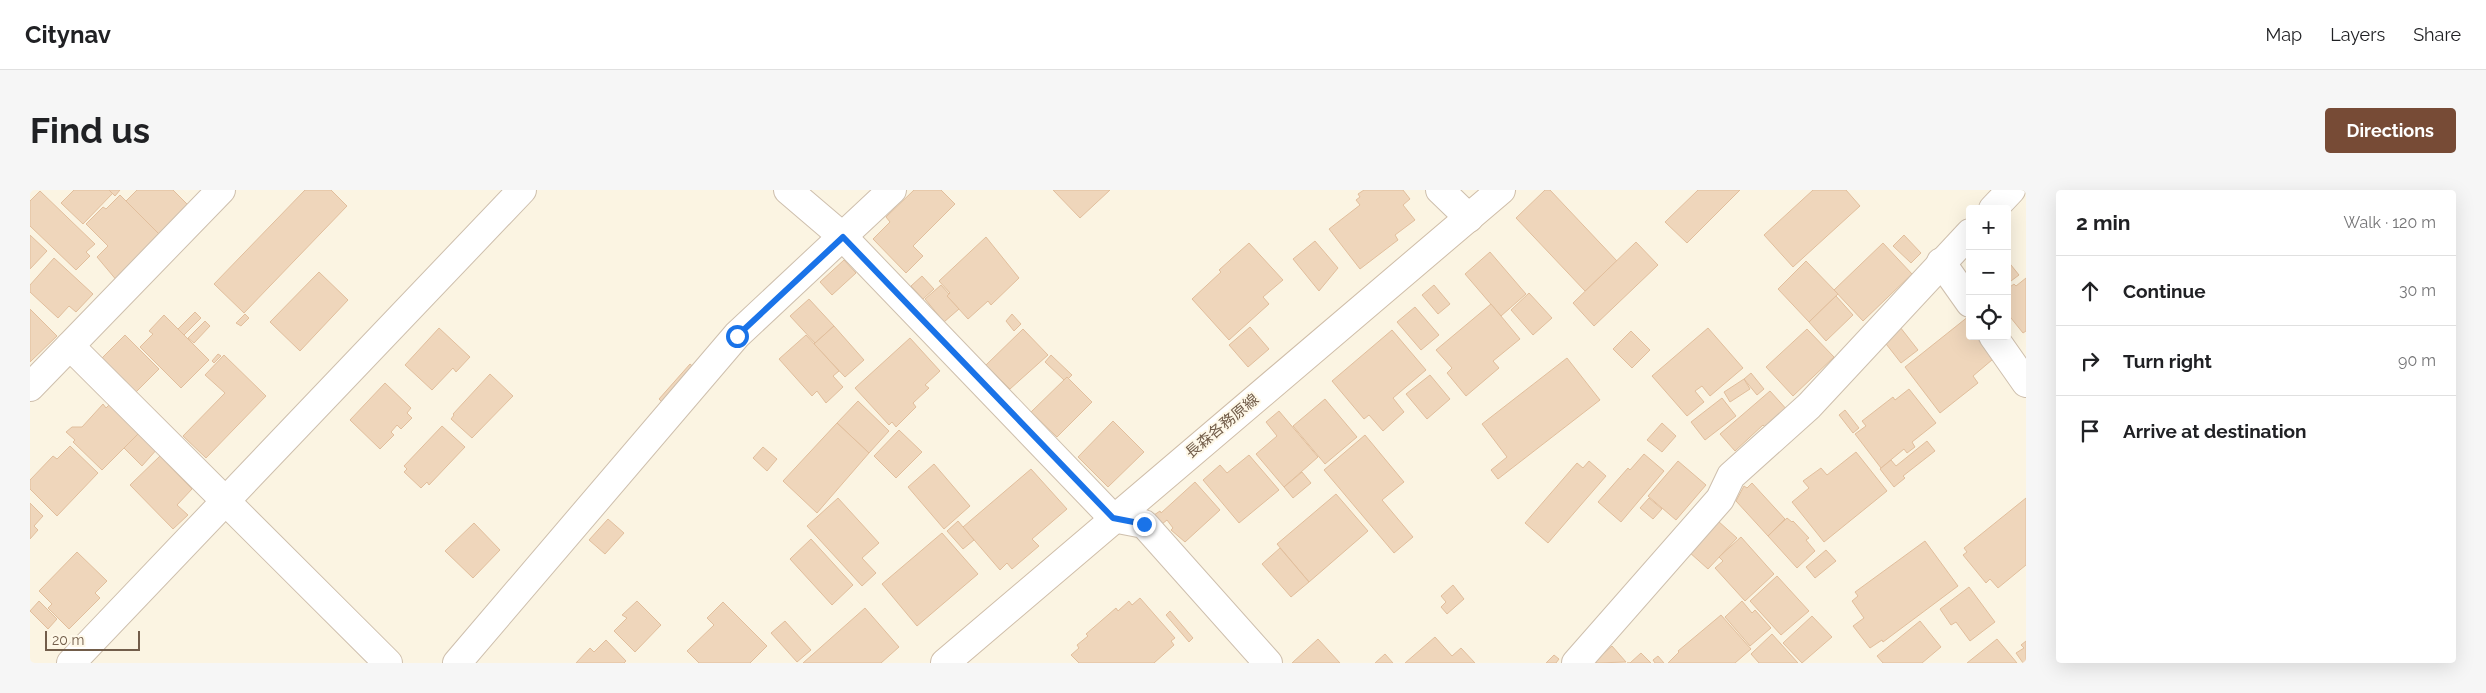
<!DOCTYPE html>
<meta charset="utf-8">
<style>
:root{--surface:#fff;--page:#f6f6f6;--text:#202124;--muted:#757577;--line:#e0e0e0;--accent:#774b36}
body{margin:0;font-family:Raleway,"Noto Sans JP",sans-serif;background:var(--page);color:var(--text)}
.controls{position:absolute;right:15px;top:15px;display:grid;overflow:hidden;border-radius:5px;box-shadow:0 5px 20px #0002}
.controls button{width:45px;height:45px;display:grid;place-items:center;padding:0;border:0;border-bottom:1px solid var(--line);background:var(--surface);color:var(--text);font:25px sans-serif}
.scale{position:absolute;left:15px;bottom:12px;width:95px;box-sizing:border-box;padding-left:5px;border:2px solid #725d4a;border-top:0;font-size:14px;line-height:18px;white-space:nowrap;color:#725d4a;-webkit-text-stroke:4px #fef8e8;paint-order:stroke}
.stop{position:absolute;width:15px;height:15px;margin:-11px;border:4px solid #1a73e8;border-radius:50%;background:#fff}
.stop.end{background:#1a73e8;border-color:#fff;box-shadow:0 1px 5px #0008}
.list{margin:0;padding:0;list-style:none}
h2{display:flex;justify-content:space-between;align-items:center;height:65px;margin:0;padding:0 20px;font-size:21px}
h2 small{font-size:16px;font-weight:400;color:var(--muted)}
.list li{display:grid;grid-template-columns:32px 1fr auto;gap:15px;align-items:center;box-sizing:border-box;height:70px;padding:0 20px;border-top:1px solid var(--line)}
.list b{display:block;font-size:19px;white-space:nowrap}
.list em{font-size:16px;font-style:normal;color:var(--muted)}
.icon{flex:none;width:28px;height:28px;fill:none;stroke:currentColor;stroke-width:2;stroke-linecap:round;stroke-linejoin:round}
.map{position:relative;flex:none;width:1996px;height:473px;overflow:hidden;border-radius:5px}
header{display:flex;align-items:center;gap:30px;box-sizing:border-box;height:70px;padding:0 25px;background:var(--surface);border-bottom:1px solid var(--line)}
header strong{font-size:24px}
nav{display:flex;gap:28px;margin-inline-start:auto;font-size:18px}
.intro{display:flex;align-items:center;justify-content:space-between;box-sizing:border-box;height:120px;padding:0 30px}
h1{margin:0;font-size:35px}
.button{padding:12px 22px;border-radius:5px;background:var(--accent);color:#fff;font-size:18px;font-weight:700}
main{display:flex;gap:30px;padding:0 30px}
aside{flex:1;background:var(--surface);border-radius:5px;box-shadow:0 5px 20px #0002}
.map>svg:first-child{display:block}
.building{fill:#efd6bb;stroke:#e1be9c}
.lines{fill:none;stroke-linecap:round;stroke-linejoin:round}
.street-casing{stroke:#cebfad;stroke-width:30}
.secondary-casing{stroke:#cfbda8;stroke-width:30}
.street{stroke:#fff;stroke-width:28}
.secondary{stroke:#fff;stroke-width:28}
.route{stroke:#1a73e8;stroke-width:6}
.labels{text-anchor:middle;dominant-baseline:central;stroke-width:4;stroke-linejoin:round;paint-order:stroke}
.street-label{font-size:15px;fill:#725d4a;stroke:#fef8e8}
</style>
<header>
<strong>Citynav</strong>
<nav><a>Map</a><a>Layers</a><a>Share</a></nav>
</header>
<div class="intro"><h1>Find us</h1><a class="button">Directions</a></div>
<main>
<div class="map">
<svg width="1996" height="473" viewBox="0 0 1996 473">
<rect width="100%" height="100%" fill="#fbf4e2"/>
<!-- building -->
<g class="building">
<polygon points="44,0 79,0 83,3 53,34 31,13"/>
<polygon points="79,0 90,0 85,6"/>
<polygon points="107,0 143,0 162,19 133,48 96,11"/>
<polygon points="275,0 301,0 317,16 214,123 184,94"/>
<polygon points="884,0 911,0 925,14 883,56 893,66 876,83 843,49 860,32 856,27"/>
<polygon points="1023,0 1080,0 1050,28"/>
<polygon points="1334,0 1373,0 1380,9 1373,15 1385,30 1365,45 1368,50 1330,79 1299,39 1330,15 1326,10 1330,7 1328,4"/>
<polygon points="1515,0 1520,0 1587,71 1555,101 1486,28"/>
<polygon points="1668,0 1710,0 1657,53 1635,32"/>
<polygon points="1783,0 1816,0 1830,16 1763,77 1734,45"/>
<polygon points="10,1 65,54 56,62 60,66 46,80 0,36 0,11"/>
<polygon points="90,5 133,48 88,92 67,67 78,56 56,34 73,17 76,19"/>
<polygon points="0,45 17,61 0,79"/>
<polygon points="1874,45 1891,63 1881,73 1863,56"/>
<polygon points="956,47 989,88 961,115 958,111 938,129 917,106 920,103 909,91"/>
<polygon points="1285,51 1308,78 1289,101 1263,69"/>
<polygon points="1606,52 1628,75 1564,136 1543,113"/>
<polygon points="1219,53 1253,90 1233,107 1239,114 1199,150 1162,109 1191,82 1189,80"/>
<polygon points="1853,53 1882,84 1833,131 1804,100"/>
<polygon points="1460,62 1496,104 1471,126 1435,84"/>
<polygon points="24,68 63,104 46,122 39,116 28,128 0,102 0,95"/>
<polygon points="814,70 826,83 802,105 790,92"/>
<polygon points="1977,70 1989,85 1977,94"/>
<polygon points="1776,71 1808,104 1779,132 1748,99"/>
<polygon points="289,82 318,110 270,161 240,132"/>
<polygon points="892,86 904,99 893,109 881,96"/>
<polygon points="1996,88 1996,141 1993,143 1977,123 1977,99 1984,94 1986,96"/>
<polygon points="911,95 919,104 917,106 929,119 914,132 895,109"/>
<polygon points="1404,95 1420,114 1408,124 1392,105"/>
<polygon points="1499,103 1522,128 1503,145 1481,120"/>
<polygon points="1806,106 1823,125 1796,151 1779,132"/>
<polygon points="779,109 804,136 785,153 760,126"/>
<polygon points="1461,114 1490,149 1463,171 1469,178 1436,206 1417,183 1422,178 1406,160"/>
<polygon points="1385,117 1409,145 1391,160 1367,132"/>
<polygon points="0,119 27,146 0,172"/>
<polygon points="165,122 171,128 154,145 148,139"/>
<polygon points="215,124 219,128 211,136 206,133"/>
<polygon points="982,124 991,134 984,141 976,131"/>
<polygon points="134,125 179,170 151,198 110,157 123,144 119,141"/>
<polygon points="1939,126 1940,146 1955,146 1969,164 1943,186 1948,193 1910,223 1875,177"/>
<polygon points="175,131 180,136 164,153 158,148"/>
<polygon points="804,136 834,170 815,187 784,154"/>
<polygon points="1220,137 1239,159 1218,177 1199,155"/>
<polygon points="1870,137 1888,160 1871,173 1853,150"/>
<polygon points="409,138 440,167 426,182 423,178 402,200 375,175"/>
<polygon points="1678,138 1713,178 1680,206 1672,196 1665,201 1674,212 1657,226 1622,186"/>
<polygon points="993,139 1018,165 980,199 956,175"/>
<polygon points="1777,139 1804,167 1763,206 1736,177"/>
<polygon points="1362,140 1396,180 1363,208 1374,222 1353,241 1339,225 1334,229 1302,191"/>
<polygon points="1601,141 1620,160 1602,178 1583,159"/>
<polygon points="95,145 129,179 105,203 71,169"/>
<polygon points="776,145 809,181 803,186 813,197 796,213 787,201 782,206 749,169"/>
<polygon points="880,148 910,181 895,195 899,198 883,213 886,217 866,237 862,232 859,235 825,198"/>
<polygon points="188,164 191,166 184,173 182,171"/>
<polygon points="194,165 236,206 176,268 153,246 195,203 175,185"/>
<polygon points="1021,165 1042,185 1038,189 1037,187 1034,190 1015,172"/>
<polygon points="1537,168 1570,210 1468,289 1461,280 1477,267 1452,234"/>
<polygon points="660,174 667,180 635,215 629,209"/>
<polygon points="1721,183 1734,199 1727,205 1714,189"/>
<polygon points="460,184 483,206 442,248 421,229 424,225 423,224"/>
<polygon points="1400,185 1420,209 1397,229 1376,204"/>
<polygon points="1037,187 1062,212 1027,247 1001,222"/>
<polygon points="1714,189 1720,199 1700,212 1694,202"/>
<polygon points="355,193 381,218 377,223 382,228 371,239 367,235 361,242 364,245 350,259 320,230"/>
<polygon points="1879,199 1906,233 1882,252 1885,257 1877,263 1874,259 1851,278 1825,244 1836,236 1832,231 1863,207 1865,210"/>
<polygon points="1740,201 1759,222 1738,240 1733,235 1705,261 1690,244"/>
<polygon points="1692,208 1706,226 1675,250 1661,232"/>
<polygon points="1295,209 1327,247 1295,274 1263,236"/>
<polygon points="828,211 859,241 839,263 807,233"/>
<polygon points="73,214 76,218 80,214 109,243 72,280 43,252 45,250 36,242 42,237 52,237"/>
<polygon points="1815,220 1829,238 1823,243 1809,225"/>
<polygon points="1249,221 1288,267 1254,297 1226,264 1247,246 1236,232"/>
<polygon points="1083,231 1114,262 1078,297 1048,267"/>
<polygon points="807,233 839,263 787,323 753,291"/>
<polygon points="1632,233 1646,246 1632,262 1617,250"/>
<polygon points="412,236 435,257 399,295 397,292 391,298 374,282 377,279 374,276"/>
<polygon points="869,240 892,262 866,288 844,266"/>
<polygon points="109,243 128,258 112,276 94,258"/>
<polygon points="1335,245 1374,292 1352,310 1383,347 1364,363 1294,280"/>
<polygon points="1897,251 1905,261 1873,286 1875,288 1864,297 1850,279 1861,270 1866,276"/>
<polygon points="40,256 68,283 27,326 0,299 0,290 23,266 27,269"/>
<polygon points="733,257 747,269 737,281 723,268"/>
<polygon points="1826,262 1857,301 1794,352 1762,312 1779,298 1773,291 1791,278 1797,285"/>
<polygon points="1614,264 1634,281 1591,332 1568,312 1598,278 1600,280"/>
<polygon points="1219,265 1249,300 1209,333 1173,290 1190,275 1197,283"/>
<polygon points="130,266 162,299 147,315 158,325 143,339 100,295"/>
<polygon points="1559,271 1576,286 1518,353 1495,333 1547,273 1553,278"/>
<polygon points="1648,271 1676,295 1646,330 1618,306"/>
<polygon points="904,274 940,316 914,339 878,297"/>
<polygon points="1001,279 1037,319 1002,349 1009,356 982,379 977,373 970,380 933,337"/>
<polygon points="1272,282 1281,293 1263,308 1254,297"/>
<polygon points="1165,292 1190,320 1155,352 1141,340 1143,338 1137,330 1132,334 1124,325 1130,321 1131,323"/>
<polygon points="1722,293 1755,329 1738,346 1706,311 1714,296 1717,298"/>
<polygon points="1306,304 1338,341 1279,392 1247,354"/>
<polygon points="808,308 849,353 832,368 846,383 832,396 777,336"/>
<polygon points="1619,308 1632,319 1623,329 1610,318"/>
<polygon points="1996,308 1996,375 1968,398 1960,389 1956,393 1933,365 1937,362 1934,358"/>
<polygon points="0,313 13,326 4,336 8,340 0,349"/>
<polygon points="1757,328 1762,332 1763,331 1779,348 1776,350 1785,361 1767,378 1738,346"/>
<polygon points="578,329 594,343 575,364 559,350"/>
<polygon points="928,331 944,350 933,359 917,341"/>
<polygon points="1688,331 1707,348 1678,379 1659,362"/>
<polygon points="444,333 470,360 443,388 415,361"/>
<polygon points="912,343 948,384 887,436 852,394"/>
<polygon points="1711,347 1744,384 1715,411 1685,378 1693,371 1689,367"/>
<polygon points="781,349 823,395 802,415 760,369"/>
<polygon points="1895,351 1928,396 1853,452 1852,450 1840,458 1823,436 1834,428 1822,411 1828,406 1825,402"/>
<polygon points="1250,358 1279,392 1261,407 1232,374"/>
<polygon points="1796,360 1806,371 1785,388 1776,377"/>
<polygon points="47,362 77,391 65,403 70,408 39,439 18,418 22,414 9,401"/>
<polygon points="1747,386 1779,421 1751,445 1720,411"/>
<polygon points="1423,395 1434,409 1417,424 1411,417 1416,412 1411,406"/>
<polygon points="1939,397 1965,432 1940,451 1926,432 1921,435 1910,419"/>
<polygon points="1110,408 1145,448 1141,451 1144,455 1124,473 1049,473 1041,465 1049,458 1047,455 1058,446 1056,444 1086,418 1088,421 1099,411 1102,415"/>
<polygon points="9,411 27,429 18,439 0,421"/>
<polygon points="607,411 631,435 605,462 584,441 597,428 592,425"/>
<polygon points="1712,411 1722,423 1725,420 1741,438 1720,456 1695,427"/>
<polygon points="693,412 737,456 720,473 669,473 657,461 684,435 677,428"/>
<polygon points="835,418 869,457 851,473 773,473"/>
<polygon points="1140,421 1163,448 1159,452 1136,425"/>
<polygon points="1691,425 1721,459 1705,473 1638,473 1649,462 1648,461"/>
<polygon points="1782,426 1802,447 1772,473 1753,453"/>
<polygon points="755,431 781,460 767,472 741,443"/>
<polygon points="1890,431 1911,457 1892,473 1853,473 1847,466"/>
<polygon points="1742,444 1768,473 1729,473 1721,464"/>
<polygon points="1405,447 1422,466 1431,458 1445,473 1375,473"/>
<polygon points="1288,449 1310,473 1262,473"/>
<polygon points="1967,449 1987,473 1937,473"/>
<polygon points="576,450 596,471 594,473 546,473 560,458 564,462"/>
<polygon points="1996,451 1996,473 1993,473 1986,463 1994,458 1991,455"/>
<polygon points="1582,456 1596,472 1567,473 1565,471"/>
<polygon points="1611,463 1621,473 1597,473 1600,473"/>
<polygon points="1355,464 1363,473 1345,473"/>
<polygon points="1524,465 1529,469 1526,473 1516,473"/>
<polygon points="1628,466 1634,473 1625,473 1623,470"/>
</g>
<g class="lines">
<defs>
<g id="street">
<polyline points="758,0 813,47 1083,328 1114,334 1238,473"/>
<polyline points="1410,0 1439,28"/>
<polyline points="1963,19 1981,0"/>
<polyline points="1911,72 1940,113"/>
<polyline points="1963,146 1996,193"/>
<polyline points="40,156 358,473"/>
<polyline points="0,197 191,0"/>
<polyline points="41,473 492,0"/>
<polyline points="427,473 707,145 862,0"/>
<polyline points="1546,473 1690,309 1701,286 1779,216 1940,43"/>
</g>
<polyline id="secondary" points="915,473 1471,0"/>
</defs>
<!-- street casing -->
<use href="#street" class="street-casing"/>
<!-- secondary casing -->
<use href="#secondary" class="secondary-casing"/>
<!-- street -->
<use href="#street" class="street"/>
<!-- secondary -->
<use href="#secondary" class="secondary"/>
</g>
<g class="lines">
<!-- route -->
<polyline class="route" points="707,146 813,47 1083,328 1114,334"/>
</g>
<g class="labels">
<!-- street labels -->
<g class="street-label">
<text transform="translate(1192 236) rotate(-40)">長森各務原線</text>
</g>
</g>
</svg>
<div class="controls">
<button>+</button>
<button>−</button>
<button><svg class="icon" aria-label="locate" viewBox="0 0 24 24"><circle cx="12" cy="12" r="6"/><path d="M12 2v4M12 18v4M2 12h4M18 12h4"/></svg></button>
</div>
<div class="scale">20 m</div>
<div class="stop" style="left:707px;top:146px"></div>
<div class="stop end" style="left:1114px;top:334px"></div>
</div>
<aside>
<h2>2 min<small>Walk · 120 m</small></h2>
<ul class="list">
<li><svg class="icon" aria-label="ahead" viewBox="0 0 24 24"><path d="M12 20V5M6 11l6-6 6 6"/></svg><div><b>Continue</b></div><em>30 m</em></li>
<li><svg class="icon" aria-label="right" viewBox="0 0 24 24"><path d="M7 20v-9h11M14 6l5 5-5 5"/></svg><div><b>Turn right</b></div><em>90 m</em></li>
<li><svg class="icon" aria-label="arrive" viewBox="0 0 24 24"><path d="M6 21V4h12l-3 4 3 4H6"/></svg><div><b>Arrive at destination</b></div></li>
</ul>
</aside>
</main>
